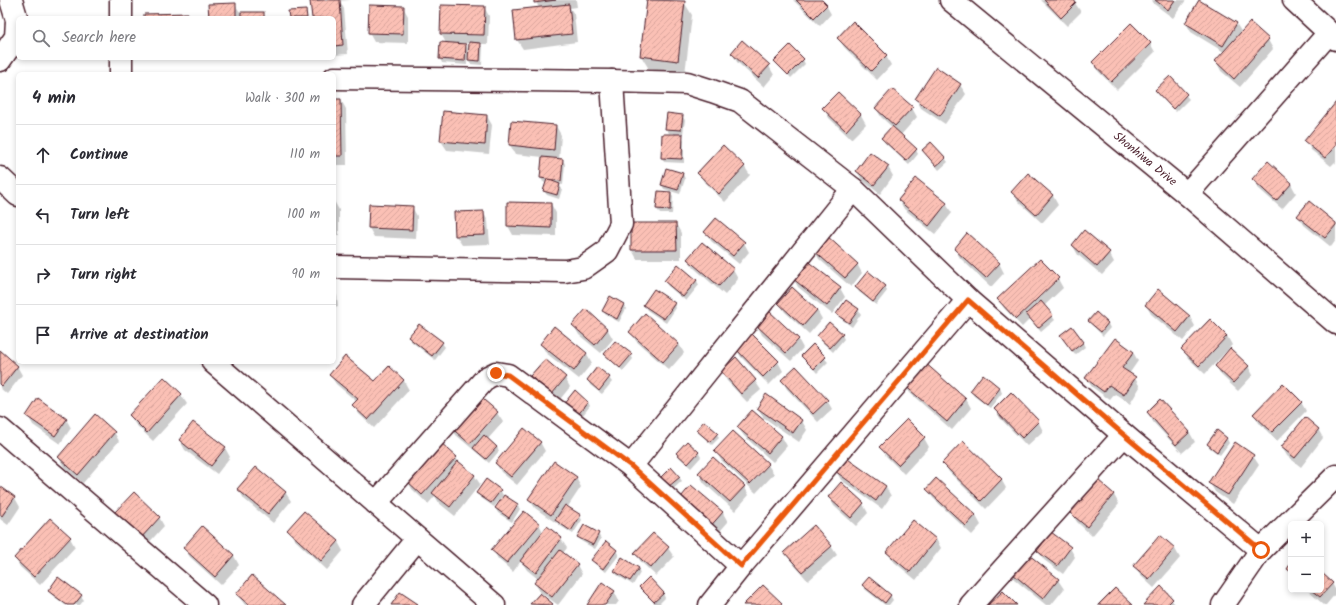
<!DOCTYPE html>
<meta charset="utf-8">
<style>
:root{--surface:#fff;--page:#f7f7f7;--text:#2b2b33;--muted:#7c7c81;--line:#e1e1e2}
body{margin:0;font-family:Kalam,sans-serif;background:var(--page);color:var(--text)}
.controls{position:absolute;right:12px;bottom:12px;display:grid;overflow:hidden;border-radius:6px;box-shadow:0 2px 6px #0003}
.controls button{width:36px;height:36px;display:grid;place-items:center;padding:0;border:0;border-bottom:1px solid var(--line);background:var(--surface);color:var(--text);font:20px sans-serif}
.stop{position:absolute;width:12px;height:12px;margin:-9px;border:3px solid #ea580c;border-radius:50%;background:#fff}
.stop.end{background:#ea580c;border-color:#fff;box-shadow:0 1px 4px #0008}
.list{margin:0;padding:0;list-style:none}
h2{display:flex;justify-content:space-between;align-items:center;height:52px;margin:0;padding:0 16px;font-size:17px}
h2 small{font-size:13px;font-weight:400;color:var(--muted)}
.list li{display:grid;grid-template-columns:26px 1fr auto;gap:12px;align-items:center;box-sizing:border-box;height:60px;padding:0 16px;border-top:1px solid var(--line)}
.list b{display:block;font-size:15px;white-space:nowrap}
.list em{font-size:13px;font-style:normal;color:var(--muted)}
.icon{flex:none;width:22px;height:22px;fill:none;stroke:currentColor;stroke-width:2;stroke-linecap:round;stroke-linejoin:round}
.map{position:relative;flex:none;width:1336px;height:605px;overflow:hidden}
.search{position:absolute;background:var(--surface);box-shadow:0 2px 6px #0003;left:16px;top:16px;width:320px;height:44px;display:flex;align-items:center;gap:10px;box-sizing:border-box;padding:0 14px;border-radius:6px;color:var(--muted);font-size:15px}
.panel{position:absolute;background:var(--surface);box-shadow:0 2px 6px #0003;left:16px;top:72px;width:320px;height:292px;border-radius:6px}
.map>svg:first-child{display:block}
.shadow{fill:#0003;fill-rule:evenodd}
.building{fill:url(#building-hatch);stroke:#4a1f2b}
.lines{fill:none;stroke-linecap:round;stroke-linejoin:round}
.minor-casing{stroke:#4a1f2b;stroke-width:25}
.tertiary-casing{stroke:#4a1f2b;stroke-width:25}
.minor{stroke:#fff;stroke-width:22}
.tertiary{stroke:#fff;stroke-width:22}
.route{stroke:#ea580c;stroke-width:5}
.labels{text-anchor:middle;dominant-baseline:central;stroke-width:3;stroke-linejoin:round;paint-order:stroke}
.street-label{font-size:12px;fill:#4a1f2b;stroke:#fff}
</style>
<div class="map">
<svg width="1336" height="605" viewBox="0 0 1336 605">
<defs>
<pattern id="building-hatch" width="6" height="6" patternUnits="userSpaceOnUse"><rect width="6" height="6" fill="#fbc0b5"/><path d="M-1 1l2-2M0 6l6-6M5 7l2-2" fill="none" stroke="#d9a59c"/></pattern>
</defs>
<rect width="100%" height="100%" fill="#fff"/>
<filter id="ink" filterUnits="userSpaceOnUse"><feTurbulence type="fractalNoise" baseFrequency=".025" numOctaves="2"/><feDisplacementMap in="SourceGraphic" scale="8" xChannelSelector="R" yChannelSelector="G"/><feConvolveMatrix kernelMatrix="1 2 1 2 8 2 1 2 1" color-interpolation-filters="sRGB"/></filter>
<g filter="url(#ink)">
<!-- shadow -->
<g class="shadow">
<polygon points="336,0 351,0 340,1 344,9 348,54 334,55 334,18 313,18"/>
<polygon points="535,0 576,0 577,7 570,8 574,14 577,42 523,49 517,40 539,8"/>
<polygon points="648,0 673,0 684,2 692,15 685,74 649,69 641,56"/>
<polygon points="793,0 820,0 826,5 831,14 820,26"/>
<polygon points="1041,0 1073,0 1081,12 1067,26"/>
<polygon points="1152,0 1186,0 1173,18 1154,4"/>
<polygon points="235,5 241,13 263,13 266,18 210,18"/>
<polygon points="370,6 403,7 408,16 408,43 374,42 369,33"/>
<path d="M484 7 489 16 488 44H480L483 48 482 65 471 64 467 57V65L442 63 440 59 446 43 441 34ZM465 43H470L469 52Z"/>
<polygon points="1186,23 1236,23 1242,33 1268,40 1273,49 1240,87 1221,71 1216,61 1224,52 1191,32"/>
<polygon points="838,38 886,56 891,65 877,80 844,47"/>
<polygon points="1150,43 1155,52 1117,90 1098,71 1093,62"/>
<polygon points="732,53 769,66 774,75 764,87 737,62"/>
<polygon points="803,60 805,64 791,78 776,61"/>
<polygon points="1170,78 1189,99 1176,112 1159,95 1156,91"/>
<polygon points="960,85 966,94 945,124 921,108 916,99"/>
<polygon points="838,93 861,115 866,124 851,139 829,118 824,109"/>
<polygon points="334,100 341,100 346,109 347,165 334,165"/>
<polygon points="1336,104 1336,164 1335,162 1331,166 1311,150 1306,141"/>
<polygon points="876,108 912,108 917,117 900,136 916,150 918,154 909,165 885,143 882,138 892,127 881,117"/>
<polygon points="487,116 492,125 489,154 447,150 441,141"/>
<polygon points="682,116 685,120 683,134 681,134 684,140 684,163 664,162 662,158 663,135 673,135 674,133 669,133 666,128"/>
<polygon points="556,126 561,135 559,160 563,160 565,164 563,185 559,184 562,189 559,199 547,195 544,191 546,183 543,182 541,178 543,157 515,154 510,145"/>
<polygon points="923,150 945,158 948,162 939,170"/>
<polygon points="744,166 750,175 725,202 704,182 699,173"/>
<polygon points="888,167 893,176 880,194 862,180 857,171"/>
<polygon points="667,169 683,174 685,179 680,194 664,189 662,185"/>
<polygon points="1028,174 1053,196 1058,205 1042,223 1018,201 1013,192"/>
<polygon points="916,179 946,204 952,213 935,234 904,209 899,200"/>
<polygon points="1253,179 1291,184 1296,193 1282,209 1258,188"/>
<polygon points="659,192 671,193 673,197 672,214 660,214 657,209"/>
<polygon points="334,201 339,210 339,235 334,235"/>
<polygon points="508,203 551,204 556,213 556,236 513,235 508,226"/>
<polygon points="412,207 417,216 416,239 374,237 369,228"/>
<polygon points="483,212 488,221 490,244 462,245 456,236 455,213"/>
<polygon points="1299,216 1336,224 1336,240 1331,247 1304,225"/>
<polygon points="676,224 681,233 681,259 637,259 632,250"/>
<polygon points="706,232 744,243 749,252 739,264 711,241"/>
<polygon points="1073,246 1109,253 1114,262 1102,275 1078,255"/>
<polygon points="955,249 999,263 1004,273 991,287 960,258"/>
<polygon points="814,250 857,264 862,273 851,287 819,259"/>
<polygon points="688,259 733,270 738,279 725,295 694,268"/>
<polygon points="678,265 697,281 699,285 686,301 668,286 665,281"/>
<polygon points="793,278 840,288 845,297 832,314 798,287"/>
<polygon points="1058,279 1063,288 1044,306 1055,320 1041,332 1030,319 1022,327 1004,308 999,299"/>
<polygon points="885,286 887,291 876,305 859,292 857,287"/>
<polygon points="792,288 817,310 822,319 809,334 785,312 779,303"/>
<polygon points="1158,291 1190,317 1195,326 1183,341 1151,314 1146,305"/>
<polygon points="334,292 337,296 338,306 334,307"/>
<polygon points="674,303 676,308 666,323 647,310 644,305"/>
<polygon points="624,304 626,309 619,322 606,315 603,311"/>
<polygon points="858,310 861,314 852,327 840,318 837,314"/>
<polygon points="586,311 608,330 613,339 601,353 579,335 574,326"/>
<polygon points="1096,313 1108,324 1110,328 1103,336 1092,325 1089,321"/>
<polygon points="420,325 442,343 445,347 435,360 412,342 409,338"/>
<polygon points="757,325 798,339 803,348 791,361 762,335"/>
<polygon points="554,328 587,354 592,363 579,379 546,353 541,344"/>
<polygon points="631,332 679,344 684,353 669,370 636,341"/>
<polygon points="842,335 844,339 833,352 820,340 818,336"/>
<polygon points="1061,335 1083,343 1085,347 1075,355"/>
<polygon points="1227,336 1232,345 1205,374 1188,358 1183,349"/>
<polygon points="813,346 828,362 817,373 802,356"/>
<polygon points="736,348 778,362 783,371 769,385 741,357"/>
<polygon points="0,352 17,366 22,375 7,394 0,388"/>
<polygon points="1133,352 1138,361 1129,374 1135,378 1140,387 1130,404 1115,394 1110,400 1092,387 1086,378"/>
<polygon points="605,354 631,355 633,359 623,371 608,358"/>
<polygon points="736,359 755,381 761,390 747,402 727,381 722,372"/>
<polygon points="1216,366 1248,366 1253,375 1238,391 1221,375"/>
<polygon points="389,367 404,381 409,390 374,428 359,414 353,405 357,402 336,384 330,375 375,382"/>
<polygon points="531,376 565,378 570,387 557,403 536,385"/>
<polygon points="984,376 1000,388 1002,393 990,408 974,396 971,391"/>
<polygon points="164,378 181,395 187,404 153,441 135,424 130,415"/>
<polygon points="609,378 612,382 602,394 590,385 588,380"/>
<polygon points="782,380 827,400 832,409 818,422 787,389"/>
<polygon points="905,384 966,399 971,408 952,430 910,393"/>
<polygon points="477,395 497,413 503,422 488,439 497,447 499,451 489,463 456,435 450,426"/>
<polygon points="766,395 802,421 807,430 799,442 763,417 758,408"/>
<polygon points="1160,401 1190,433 1195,442 1182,453 1153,422 1148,412"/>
<polygon points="588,402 590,406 579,420 567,409"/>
<polygon points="1301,402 1306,411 1277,441 1259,423 1254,414"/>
<polygon points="995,409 1038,421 1043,431 1027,446 1000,418"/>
<polygon points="752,411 782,437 787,446 773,462 744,436 738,427"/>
<polygon points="28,416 66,419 71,428 60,444 33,425"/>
<polygon points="1318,429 1323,438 1301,467 1287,456 1282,447"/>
<polygon points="697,430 717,434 719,438 712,445 700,434"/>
<polygon points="114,432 119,441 83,483 64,467 59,458"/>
<polygon points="924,438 929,447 904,474 886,456 881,447"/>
<polygon points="1227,439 1229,443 1220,455 1210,448 1208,444"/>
<polygon points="180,441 225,448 230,457 217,474 185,450"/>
<polygon points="540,442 545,451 517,485 501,472 496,463"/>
<polygon points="716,451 768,465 774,474 756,493 721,460"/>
<polygon points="698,452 701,457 691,468 679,457 677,453"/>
<polygon points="1253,456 1259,465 1233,504 1215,492 1210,483"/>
<polygon points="456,458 460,464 474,475 480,484 455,516 439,503 435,496 428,504 412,489 407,480"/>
<polygon points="845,458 886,487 891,496 882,509 841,480 836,471"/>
<polygon points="944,463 1001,479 1006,488 986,509 949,472"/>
<polygon points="699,474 744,486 749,495 735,511 704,483"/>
<polygon points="679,477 682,481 671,491 663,482"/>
<polygon points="576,478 581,487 567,508 580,516 582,520 573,534 559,525 557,522 556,523 535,508 529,499"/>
<polygon points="936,479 976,516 981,525 972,535 933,498 927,489"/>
<polygon points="1098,481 1114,495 1119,504 1092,536 1077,522 1071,513"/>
<polygon points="841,484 863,504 868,513 856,526 834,506 829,497"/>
<polygon points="692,486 723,513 728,522 714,538"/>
<polygon points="0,487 15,498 20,507 8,525 0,519"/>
<polygon points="239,490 285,492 291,501 273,523 244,499"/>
<polygon points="500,490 503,495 494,507 480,497 477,493"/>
<polygon points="504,496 517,505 520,509 512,522 498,513 496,509"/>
<polygon points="159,517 164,526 146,546 121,522"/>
<polygon points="539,524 543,532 547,527 561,539 567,548 563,553 577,565 582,574 558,605 540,592 535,583 538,579 527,570 521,561 513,572 498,559 493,550"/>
<polygon points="584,526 598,534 601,539 595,549 581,541 579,537"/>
<polygon points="202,528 234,556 239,565 221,585 190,557 184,548"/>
<polygon points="289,530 338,542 343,551 327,570 294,539"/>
<polygon points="653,534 668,548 674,557 656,576 641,562 636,553"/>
<polygon points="1160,537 1175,549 1180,558 1154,588 1140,575 1135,566"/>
<polygon points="70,538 75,547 40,585 20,567 15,558"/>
<polygon points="936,539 941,548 916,580 893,561 887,552"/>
<polygon points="831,546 837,555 808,581 791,561 785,552"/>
<polygon points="1070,548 1075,557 1063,574 1044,560 1038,551"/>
<polygon points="616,551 619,555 606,572 595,564 593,560"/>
<polygon points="1023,551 1058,580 1064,589 1051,605 1046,605 1014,579 1008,569"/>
<polygon points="638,568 640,573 633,585 617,575 615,571"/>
<polygon points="1321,574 1332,583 1336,591 1336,593 1326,605 1324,605 1307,590 1321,590"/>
<polygon points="59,579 81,596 84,600 80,605 65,605 52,595 49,591"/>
<polygon points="863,586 890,595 893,600 889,605 885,605 866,590"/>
<polygon points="640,587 663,593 665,598 658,605 656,605"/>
<polygon points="1161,588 1175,604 1174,605 1144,605"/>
<polygon points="614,591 619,601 616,605 588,605"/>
<polygon points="237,594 284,605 245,605"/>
<polygon points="540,594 552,605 531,605"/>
</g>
<!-- building -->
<g class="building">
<polygon points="324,0 340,0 343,45 334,46 334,18 312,18 310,1"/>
<polygon points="534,0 556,0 534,3"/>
<polygon points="647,0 685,1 678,61 640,56"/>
<polygon points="796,0 822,0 827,5 814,18"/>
<polygon points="1044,0 1074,0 1076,3 1061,18"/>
<polygon points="1155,0 1175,0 1168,10"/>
<polygon points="1199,0 1237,23 1223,46 1185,23"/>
<polygon points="236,3 236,18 209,18 208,4"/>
<polygon points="569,4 572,34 516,40 513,10"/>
<polygon points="369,5 404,6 403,34 368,33"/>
<polygon points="441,5 485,6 484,35 440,34"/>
<polygon points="306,10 307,18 289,18 288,11"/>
<rect x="241" y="12" width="23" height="6"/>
<polygon points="188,13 188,18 144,18 144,14"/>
<polygon points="853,21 887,55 871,71 837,38"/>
<polygon points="1250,22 1269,39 1234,79 1215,61"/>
<polygon points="1131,23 1151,43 1111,82 1092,62"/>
<polygon points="742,40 770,65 758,78 731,53"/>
<polygon points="440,42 466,44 465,61 439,59"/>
<polygon points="469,42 481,43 480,61 468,60"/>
<polygon points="790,45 804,59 788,75 774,61"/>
<polygon points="936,67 961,84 940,116 915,99"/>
<polygon points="1170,76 1187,94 1173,109 1155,90"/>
<polygon points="892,89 913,107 895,126 875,108"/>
<polygon points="838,92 861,114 846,131 822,108"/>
<polygon points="334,99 341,99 342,156 334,156"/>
<polygon points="1336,102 1336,145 1325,158 1304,141"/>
<polygon points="443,111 487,115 485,145 440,141"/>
<polygon points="667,113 683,115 681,130 665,129"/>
<polygon points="511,121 556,125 554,150 509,145"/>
<polygon points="892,126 917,149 906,161 881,138"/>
<polygon points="662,134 683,134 682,159 661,158"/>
<polygon points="931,142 946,158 936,166 922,150"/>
<polygon points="723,145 745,166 719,194 697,173"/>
<polygon points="870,152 889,166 874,185 856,171"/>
<polygon points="542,157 563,159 561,181 540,178"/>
<polygon points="1268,161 1292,183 1276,201 1252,179"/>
<polygon points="666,168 683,173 678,190 661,185"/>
<polygon points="1028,173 1053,195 1036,215 1011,192"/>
<polygon points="916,178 947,203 929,226 898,200"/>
<polygon points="547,179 560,184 557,195 543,191"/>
<polygon points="658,191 671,192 670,210 656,209"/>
<polygon points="1309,201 1336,223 1336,225 1325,238 1297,216"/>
<polygon points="507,202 551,203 551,228 507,226"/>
<polygon points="369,204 413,206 412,230 368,228"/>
<polygon points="484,211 485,235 455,236 454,212"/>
<polygon points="716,218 745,242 733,256 704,232"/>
<polygon points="631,223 676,223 677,250 631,250"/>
<polygon points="1084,230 1110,252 1097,267 1072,245"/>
<polygon points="967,233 1000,263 986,278 954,249"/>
<polygon points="826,235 858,264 845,278 813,250"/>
<polygon points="702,242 734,269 719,286 687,259"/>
<polygon points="1040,259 1059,278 1016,319 997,299"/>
<polygon points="806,260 841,287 827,306 792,278"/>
<polygon points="678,264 697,280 683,297 664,281"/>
<polygon points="868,271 886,286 873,302 855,287"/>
<polygon points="792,287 817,310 803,326 778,303"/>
<polygon points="654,289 675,303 664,319 643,305"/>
<polygon points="1158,289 1190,316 1177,332 1145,305"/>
<polygon points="610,296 624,304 617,319 602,311"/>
<polygon points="846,300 859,309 849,323 836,314"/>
<polygon points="1041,301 1053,315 1038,328 1026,314"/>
<polygon points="586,309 608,329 595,345 572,325"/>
<polygon points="769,311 799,339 786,353 756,325"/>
<polygon points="1096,312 1108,323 1101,332 1088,321"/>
<polygon points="645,313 679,344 663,362 629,332"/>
<polygon points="1210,319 1227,336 1199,366 1181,349"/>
<polygon points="829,322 843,334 830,348 817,336"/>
<polygon points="419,324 443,342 432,356 408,337"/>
<polygon points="554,326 587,353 574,371 540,344"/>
<polygon points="1072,326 1084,342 1072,351 1060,335"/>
<polygon points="750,332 779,361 763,377 735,348"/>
<polygon points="1115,338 1134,352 1122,368 1136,377 1124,395 1109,385 1104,392 1085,378"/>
<polygon points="615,341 632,354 620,368 604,354"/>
<polygon points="813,344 826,357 814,369 801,356"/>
<polygon points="1230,348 1249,366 1233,383 1215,366"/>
<polygon points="0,350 18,366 2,386 0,384"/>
<polygon points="345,356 375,381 389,366 404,380 368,420 352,405 358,399 329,375"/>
<polygon points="736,357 756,380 741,394 721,371"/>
<polygon points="545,359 566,377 552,394 530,376"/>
<polygon points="923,361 966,399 947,422 903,384"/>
<polygon points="796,366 828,400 813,414 781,380"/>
<polygon points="597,367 610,377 599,391 587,380"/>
<polygon points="983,374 1000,388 987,405 970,391"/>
<polygon points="164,377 182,394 147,433 129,415"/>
<polygon points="1283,383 1302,402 1272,432 1253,414"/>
<polygon points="575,390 588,402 577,416 563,405"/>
<polygon points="1011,392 1039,421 1022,438 994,409"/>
<polygon points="477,394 498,412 470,444 449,426"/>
<polygon points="766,394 802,420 793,433 757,408"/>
<polygon points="38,398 67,419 55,436 26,416"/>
<polygon points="1160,399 1190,432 1176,445 1147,412"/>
<polygon points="752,410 782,436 768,453 737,427"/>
<polygon points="95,414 115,432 78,475 58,457"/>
<polygon points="1305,417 1319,429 1295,458 1281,447"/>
<polygon points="907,419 925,437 898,465 879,447"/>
<polygon points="704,421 718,433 710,442 696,430"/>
<polygon points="193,422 226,447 211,466 179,440"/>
<polygon points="524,428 541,442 511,477 495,463"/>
<polygon points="1217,430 1227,438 1217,452 1207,444"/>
<polygon points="733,431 769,464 750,484 714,451"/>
<polygon points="484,435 497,447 486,459 473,448"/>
<polygon points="687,441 699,452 688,464 676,453"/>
<polygon points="963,441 1002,479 981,501 942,463"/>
<polygon points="440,442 457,457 422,495 406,480"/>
<polygon points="1235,442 1254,455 1228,495 1208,483"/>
<polygon points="713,457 745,486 730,502 698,473"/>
<polygon points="845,457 886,486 876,501 835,471"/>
<polygon points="458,461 475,475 450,507 432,493"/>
<polygon points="554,461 577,477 551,515 528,499"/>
<polygon points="256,467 286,492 268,514 237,489"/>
<polygon points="671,467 680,477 668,487 660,478"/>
<polygon points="936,478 976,515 966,526 926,489"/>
<polygon points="486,479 501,490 491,503 476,493"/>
<polygon points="1098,480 1114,494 1087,527 1070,513"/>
<polygon points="841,482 864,503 851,518 828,497"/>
<polygon points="691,485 723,512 708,529 677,502"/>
<polygon points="0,486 15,497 2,516 0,515"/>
<polygon points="134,492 160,517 141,538 114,513"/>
<polygon points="504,495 518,504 509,518 495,508"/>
<polygon points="565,505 581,515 571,531 555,520"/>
<polygon points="304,511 339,541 321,561 287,530"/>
<polygon points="524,511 540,524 507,563 491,550"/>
<polygon points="50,518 71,537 34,577 14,558"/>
<polygon points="913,520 936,539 910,572 886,552"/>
<polygon points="584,525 599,533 593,545 577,537"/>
<polygon points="814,525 832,546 802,572 784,552"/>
<polygon points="202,526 234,555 215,577 183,548"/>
<polygon points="547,526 562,538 536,573 520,561"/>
<polygon points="1051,532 1071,547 1057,566 1037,551"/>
<polygon points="653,533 669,547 651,568 634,553"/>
<polygon points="1160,535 1175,548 1149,579 1133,566"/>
<polygon points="606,541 617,550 603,569 591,560"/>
<polygon points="560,550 578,564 552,597 534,583"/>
<polygon points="1023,550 1059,579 1043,599 1007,569"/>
<polygon points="622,557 639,568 630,581 614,571"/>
<polygon points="1291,563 1291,572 1287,569"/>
<polygon points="1321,572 1333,583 1320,597 1311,590 1321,590"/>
<polygon points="252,575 286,605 249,605 236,594"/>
<polygon points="58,577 82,595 74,605 67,605 48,591"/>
<polygon points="649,577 664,593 654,602 639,587"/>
<polygon points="869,577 891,595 885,603 862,585"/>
<polygon points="602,582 615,591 605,605 587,605"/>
<polygon points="763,585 782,603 780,605 743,605"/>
<polygon points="1161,586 1173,599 1167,605 1143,605"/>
<polygon points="1115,588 1133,605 1098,605"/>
<polygon points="1003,591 1017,605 988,605"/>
<polygon points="400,592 418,604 417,605 391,605"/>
<polygon points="540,593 553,604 552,605 530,604"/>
</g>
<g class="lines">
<defs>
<g id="minor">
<polyline points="1294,0 1336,39"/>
<polyline points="121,18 121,0"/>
<polyline points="0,60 16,37 17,20 11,0"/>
<polyline points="121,74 121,58"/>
<polyline points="334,78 612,81 687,83 712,91 740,101 853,189 968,300 1124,435 1261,550"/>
<polyline points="0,178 18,195"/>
<polyline points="1187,194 1329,33"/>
<polyline points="334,267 565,271 583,268 607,251 621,224 612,81"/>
<polyline points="213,362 494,605"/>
<polyline points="0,429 205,605"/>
<polyline points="631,466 853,189"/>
<polyline points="376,503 486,378 496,373 508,375 631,466 741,566"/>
<polyline points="363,605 417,539"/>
<polyline points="710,605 741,566 968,300"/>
<polyline points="971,605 1124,435"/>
<polyline points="1223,605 1261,550 1336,476"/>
</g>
<polyline id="tertiary" points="951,0 1187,194 1336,323"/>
</defs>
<!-- minor casing -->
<use href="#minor" class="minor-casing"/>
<!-- tertiary casing -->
<use href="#tertiary" class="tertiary-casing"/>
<!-- minor -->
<use href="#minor" class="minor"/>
<!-- tertiary -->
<use href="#tertiary" class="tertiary"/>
</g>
</g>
<g class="lines" filter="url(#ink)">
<!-- route -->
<polyline class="route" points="496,373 508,375 631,466 741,566 968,300 1124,435 1261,550"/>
</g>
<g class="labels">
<!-- street labels -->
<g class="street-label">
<text transform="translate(1145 159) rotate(39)">Shonhiwa Drive</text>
</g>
</g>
</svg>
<div class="controls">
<button>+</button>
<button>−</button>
</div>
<div class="stop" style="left:1261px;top:550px"></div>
<div class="stop end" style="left:496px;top:373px"></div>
<div class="search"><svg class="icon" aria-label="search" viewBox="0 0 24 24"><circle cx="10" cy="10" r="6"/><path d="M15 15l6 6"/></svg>Search here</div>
<section class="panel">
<h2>4 min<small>Walk · 300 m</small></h2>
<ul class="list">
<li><svg class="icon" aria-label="ahead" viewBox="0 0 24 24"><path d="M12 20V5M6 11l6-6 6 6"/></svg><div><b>Continue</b></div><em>110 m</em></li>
<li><svg class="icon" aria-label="left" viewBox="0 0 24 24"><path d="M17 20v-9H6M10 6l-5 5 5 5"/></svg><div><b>Turn left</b></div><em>100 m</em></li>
<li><svg class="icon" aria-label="right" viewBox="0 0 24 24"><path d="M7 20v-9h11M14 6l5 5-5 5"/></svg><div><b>Turn right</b></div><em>90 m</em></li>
<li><svg class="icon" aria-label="arrive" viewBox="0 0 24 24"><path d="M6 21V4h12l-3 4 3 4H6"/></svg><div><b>Arrive at destination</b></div></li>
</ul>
</section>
</div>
